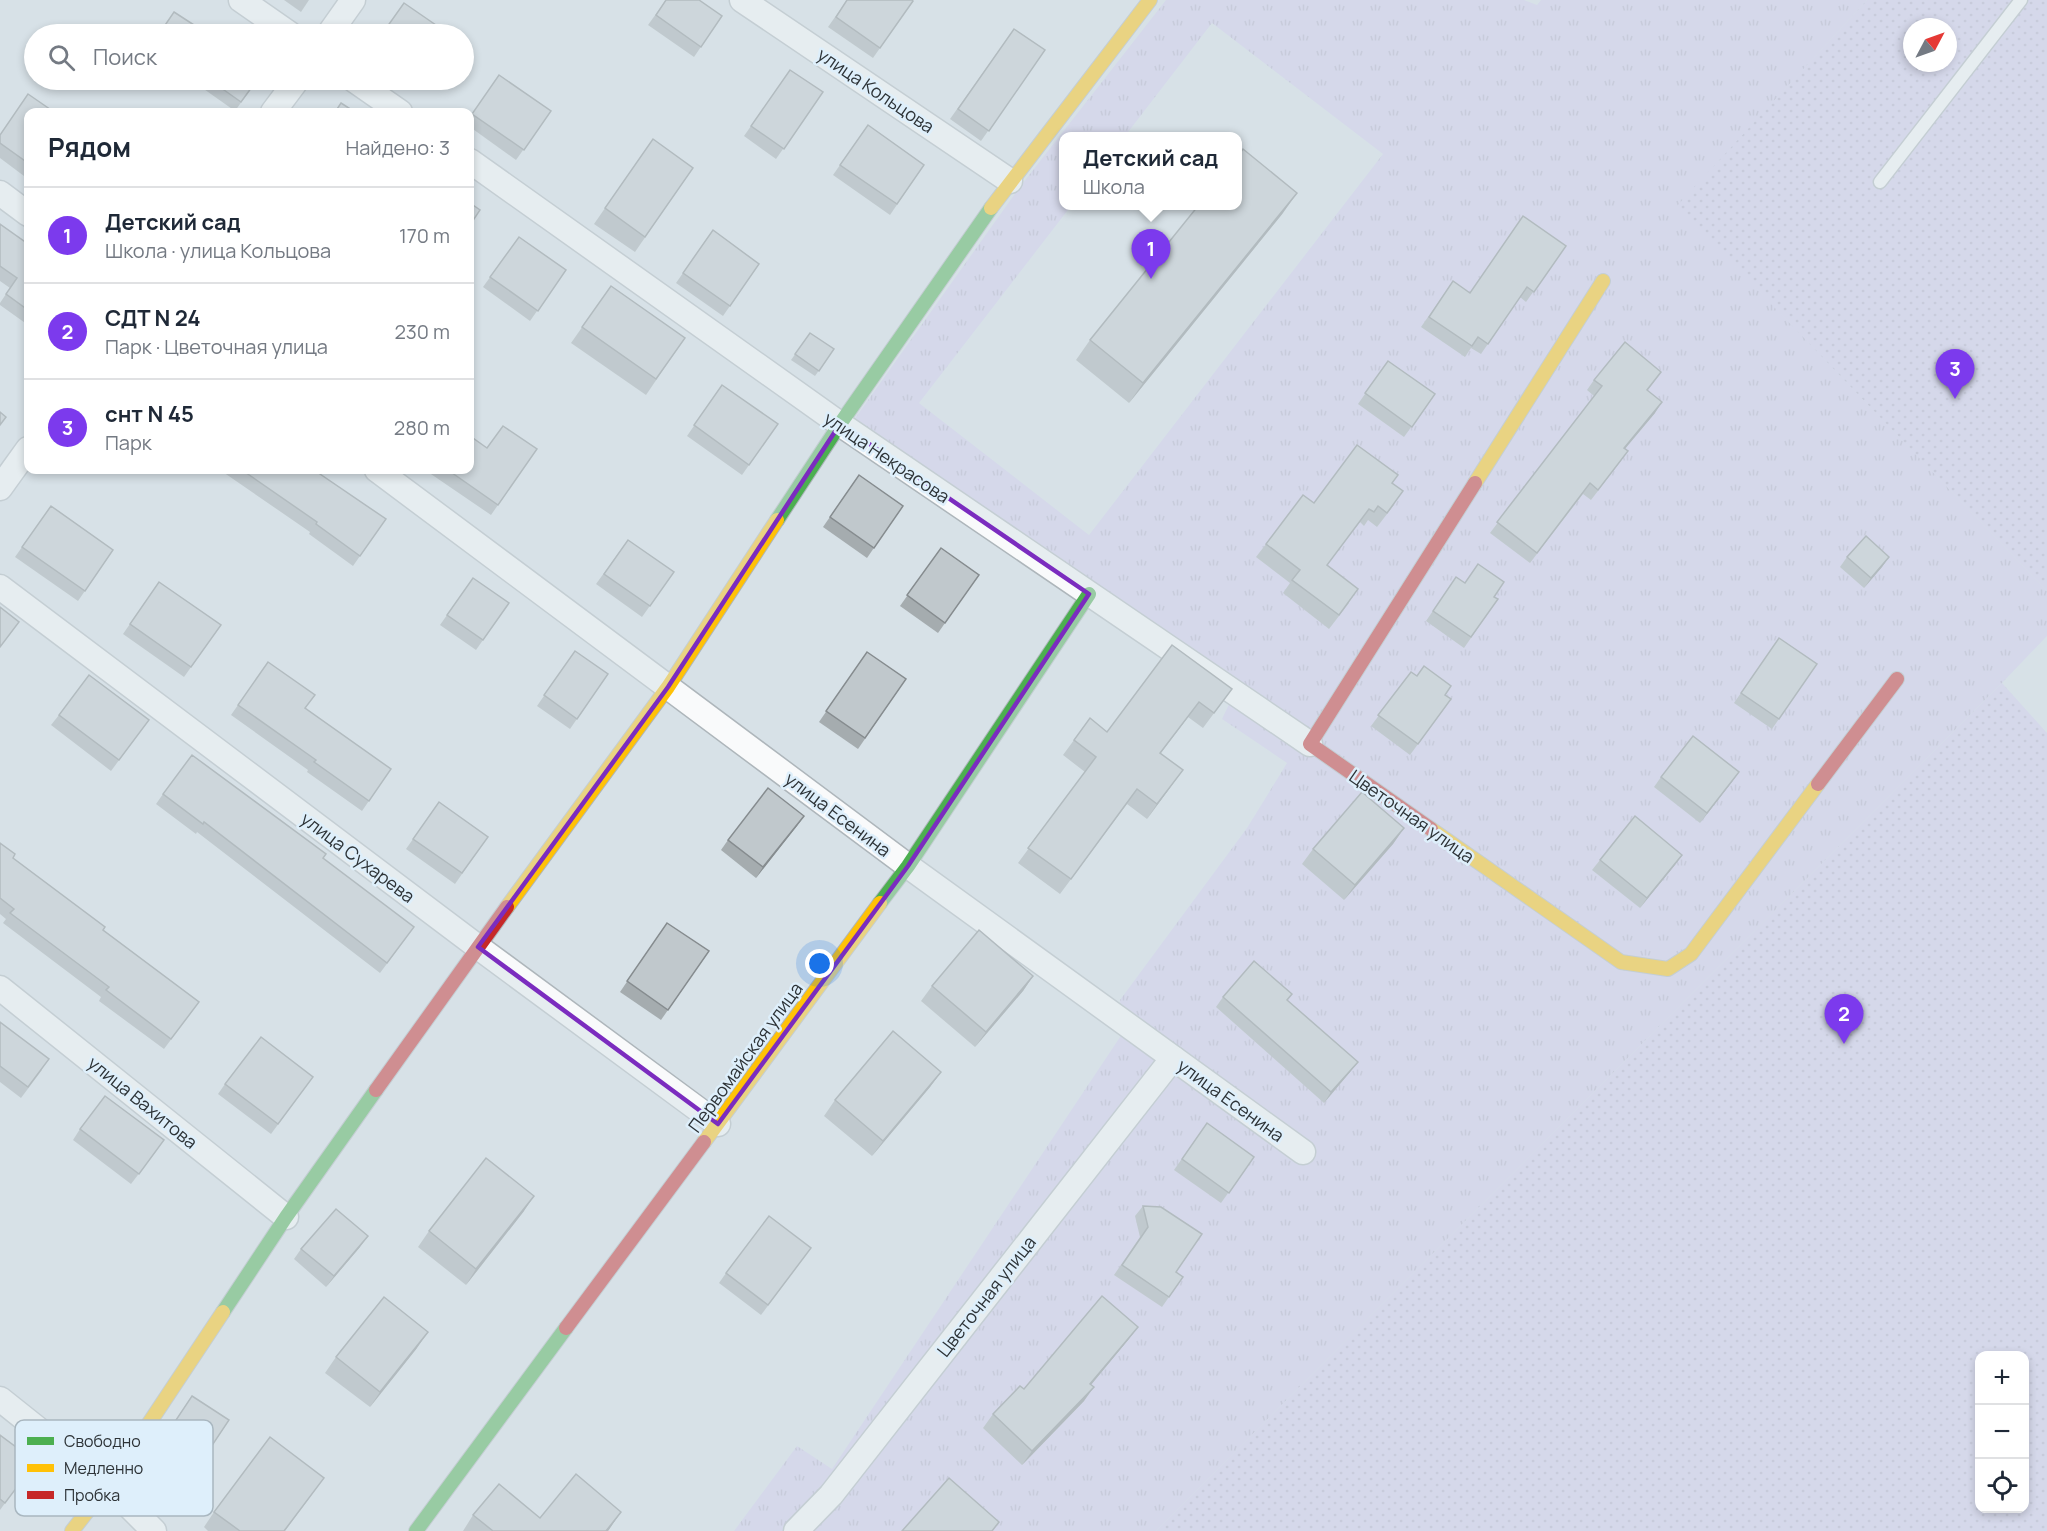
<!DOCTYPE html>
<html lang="ru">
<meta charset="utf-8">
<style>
:root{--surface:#fff;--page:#f2f2f3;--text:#1f2937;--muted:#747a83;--line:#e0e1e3;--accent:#7c3aed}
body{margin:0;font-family:Manrope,sans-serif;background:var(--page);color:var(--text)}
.controls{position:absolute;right:18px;bottom:18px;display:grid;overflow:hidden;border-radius:12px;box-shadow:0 3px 9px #0003}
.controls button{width:54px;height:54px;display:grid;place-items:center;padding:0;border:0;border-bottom:2px solid var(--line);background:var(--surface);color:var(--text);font:30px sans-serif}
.compass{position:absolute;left:1903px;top:18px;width:54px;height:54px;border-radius:50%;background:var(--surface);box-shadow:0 3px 9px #0003;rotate:49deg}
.you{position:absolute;left:820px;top:964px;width:21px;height:21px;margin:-15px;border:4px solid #fff;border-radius:50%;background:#1a73e8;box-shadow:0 0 0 9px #1a73e833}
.badge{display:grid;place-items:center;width:39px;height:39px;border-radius:50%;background:var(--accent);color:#fff;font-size:20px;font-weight:700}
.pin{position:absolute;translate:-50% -50px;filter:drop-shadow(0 2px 3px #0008)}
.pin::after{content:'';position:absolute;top:32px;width:21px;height:18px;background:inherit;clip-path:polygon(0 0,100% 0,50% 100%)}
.popup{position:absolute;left:1059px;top:132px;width:183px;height:78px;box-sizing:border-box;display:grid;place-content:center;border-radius:12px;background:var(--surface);filter:drop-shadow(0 2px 4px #0005);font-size:20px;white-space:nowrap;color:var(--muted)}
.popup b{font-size:22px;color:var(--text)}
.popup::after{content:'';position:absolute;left:50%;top:100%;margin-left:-12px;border:12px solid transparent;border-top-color:var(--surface)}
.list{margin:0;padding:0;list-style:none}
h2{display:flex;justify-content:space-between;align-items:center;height:78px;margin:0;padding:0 24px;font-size:26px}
h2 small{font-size:20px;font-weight:400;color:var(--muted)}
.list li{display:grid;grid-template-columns:39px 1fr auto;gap:18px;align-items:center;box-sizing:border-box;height:96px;padding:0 24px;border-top:2px solid var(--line)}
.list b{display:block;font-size:22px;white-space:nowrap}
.list p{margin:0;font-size:20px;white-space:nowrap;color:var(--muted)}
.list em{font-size:20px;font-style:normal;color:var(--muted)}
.icon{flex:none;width:33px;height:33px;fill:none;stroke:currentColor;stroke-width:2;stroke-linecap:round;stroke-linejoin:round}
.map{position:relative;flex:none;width:2047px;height:1531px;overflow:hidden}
.search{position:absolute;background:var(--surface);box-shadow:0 3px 9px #0003;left:24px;top:24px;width:450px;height:66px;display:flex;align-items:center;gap:15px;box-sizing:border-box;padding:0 21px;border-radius:33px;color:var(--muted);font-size:22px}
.panel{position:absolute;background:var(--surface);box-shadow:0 3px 9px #0003;left:24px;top:108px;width:450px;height:366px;border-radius:12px}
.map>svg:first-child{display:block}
.grass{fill:url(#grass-tufts);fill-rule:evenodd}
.park{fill:url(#park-dots);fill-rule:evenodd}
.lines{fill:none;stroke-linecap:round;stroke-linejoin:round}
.lane-casing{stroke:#aeb6bb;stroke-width:15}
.street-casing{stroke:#aeb6bb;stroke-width:27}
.fast-casing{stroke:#aeb6bb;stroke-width:16}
.slow-casing{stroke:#aeb6bb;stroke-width:16}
.jam-casing{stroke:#aeb6bb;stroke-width:16}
.lane{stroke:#f9fafb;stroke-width:12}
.street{stroke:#f9fafb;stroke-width:24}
.fast{stroke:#4caf50;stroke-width:14}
.slow{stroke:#ffc107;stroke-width:14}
.jam{stroke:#c62828;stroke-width:14}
.wall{fill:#a5acaf}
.shaded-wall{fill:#868c8f}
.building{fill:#c0c8cc;stroke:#868c8f;stroke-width:1.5}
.marked{fill:none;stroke:#7b2cbf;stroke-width:4.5;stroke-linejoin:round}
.labels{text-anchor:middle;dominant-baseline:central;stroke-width:5;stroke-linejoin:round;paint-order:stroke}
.street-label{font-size:18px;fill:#2d3337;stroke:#deeffb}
.key{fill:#deeffb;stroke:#a9b7c0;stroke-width:1.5}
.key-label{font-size:16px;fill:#2d3337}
</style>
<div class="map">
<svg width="2047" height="1531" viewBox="0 0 2047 1531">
<defs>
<pattern id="grass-tufts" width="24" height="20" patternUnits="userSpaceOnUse" patternTransform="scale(1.5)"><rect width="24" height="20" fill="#d2cded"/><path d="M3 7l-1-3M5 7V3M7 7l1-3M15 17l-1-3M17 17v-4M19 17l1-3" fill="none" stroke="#b5b0cc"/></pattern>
<pattern id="park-dots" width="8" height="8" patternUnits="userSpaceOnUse" patternTransform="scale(1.5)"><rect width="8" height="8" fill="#d2cded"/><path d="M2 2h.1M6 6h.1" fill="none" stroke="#b5b0cc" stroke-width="1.8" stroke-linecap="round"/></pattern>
</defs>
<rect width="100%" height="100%" fill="#d7e1e7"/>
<!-- grass -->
<path class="grass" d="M1166 0H1524L1537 5 1541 0H1867L1678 206 2047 591V636L2002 683 1156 1531H734L797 1446 832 1469 1122 1034 1120 1000 1247 828 1287 763 1222 719 1231 700 846 431 1019 188ZM1212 23 1383 154 1089 535 919 403 1071 206H1064V136H1125Z"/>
<!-- park -->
<g class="park">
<path d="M1867 0H2047V591L1677 206ZM1912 27H1948V63H1912Z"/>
<path d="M2002 683 2047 733V1531H1156ZM1980 1356H2024V1508H1980Z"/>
</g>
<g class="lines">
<defs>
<polyline id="lane" points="1880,182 2021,0"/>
<g id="street">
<polyline points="241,0 290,34"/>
<polyline points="742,0 1010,181"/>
<polyline points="329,34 353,0"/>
<polyline points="354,80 400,112"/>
<polyline points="273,112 297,80"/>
<polyline points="470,161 840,424 1310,744"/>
<polyline points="0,193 28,214"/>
<polyline points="377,470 908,866 1303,1152"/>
<polyline points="0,488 28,449"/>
<polyline points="0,587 478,947 718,1124"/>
<polyline points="0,988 286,1217"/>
<polyline points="0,1399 108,1485 154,1531"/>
<polyline points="796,1531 831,1495 1173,1058"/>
</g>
<g id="fast">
<polyline points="777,520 840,424 991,208"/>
<polyline points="880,903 908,866 1089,594"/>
<polyline points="223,1312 286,1217 376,1090"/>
<polyline points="416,1531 566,1328"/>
</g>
<g id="slow">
<polyline points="991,208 1150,0"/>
<polyline points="1475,483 1603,281"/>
<polyline points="1431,829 1621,962 1668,969 1691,954 1818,784"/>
<polyline points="507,907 668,687 777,520"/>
<polyline points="704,1142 880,903"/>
<polyline points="72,1531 108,1485 223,1312"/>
</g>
<g id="jam">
<polyline points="1818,784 1897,679"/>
<polyline points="1431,829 1310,744 1475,483"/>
<polyline points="376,1090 507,907"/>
<polyline points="566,1328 704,1142"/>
</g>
</defs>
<!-- lane casing -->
<use href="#lane" class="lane-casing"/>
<!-- street casing -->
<use href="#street" class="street-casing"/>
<!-- fast casing -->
<use href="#fast" class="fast-casing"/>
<!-- slow casing -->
<use href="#slow" class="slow-casing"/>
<!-- jam casing -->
<use href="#jam" class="jam-casing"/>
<!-- lane -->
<use href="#lane" class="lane"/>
<!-- street -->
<use href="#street" class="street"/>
<!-- fast -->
<use href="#fast" class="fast"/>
<!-- slow -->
<use href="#slow" class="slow"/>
<!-- jam -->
<use href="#jam" class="jam"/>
</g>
<!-- wall -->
<g class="wall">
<polygon points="284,0 309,0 301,12"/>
<polygon points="666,0 722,16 694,57 648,25"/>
<polygon points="847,0 913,1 873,58 828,27"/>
<polygon points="1014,29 1045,50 981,141 950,119"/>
<polygon points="790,70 823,92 776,159 744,136"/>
<polygon points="499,75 551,111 516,160 470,127 470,118"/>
<polygon points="191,80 257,80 235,111"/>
<polygon points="391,80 413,80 406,90"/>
<polygon points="28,112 28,179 0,158 0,135"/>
<polygon points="868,125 924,165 890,215 833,175"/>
<polygon points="653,139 693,168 635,252 594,224"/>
<polygon points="1283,213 1129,403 1076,360 1090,340"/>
<polygon points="0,224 28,244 28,325 0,305 0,303 10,288 0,281"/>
<polygon points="713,230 759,264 723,316 676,283"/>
<polygon points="519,237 566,270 530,321 483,287"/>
<polygon points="1566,246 1526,302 1520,297 1481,354 1471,348 1465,357 1421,327 1453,281 1470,293"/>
<polygon points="611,286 685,338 646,395 571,343"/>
<polygon points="810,333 834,349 815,376 791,360"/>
<polygon points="1388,361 1435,394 1404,437 1358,404"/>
<polygon points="1594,380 1654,382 1647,391 1655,413 1625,449 1621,461 1591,500 1583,494 1530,563 1490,533 1594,396 1587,390"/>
<polygon points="722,385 778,424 742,475 687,436"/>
<polygon points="487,448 537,449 491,515 425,470 470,470"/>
<polygon points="220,470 314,470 386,519 353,566 309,534 310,532"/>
<polygon points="859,475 903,506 867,558 823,527"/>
<polygon points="1392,483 1394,505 1377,527 1368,520 1364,526 1360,522 1327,565 1349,603 1329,629 1283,593 1290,583 1256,557 1266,544 1314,503"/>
<polygon points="51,506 113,550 78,601 15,557"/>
<polygon points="628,540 674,572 642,617 596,584"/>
<polygon points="941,548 979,575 938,633 900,606"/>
<polygon points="1847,557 1889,557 1882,567 1864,588 1840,567"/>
<polygon points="1456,577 1465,583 1498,599 1464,648 1426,621"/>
<polygon points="473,578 509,603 476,650 440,625"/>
<polygon points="159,582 221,625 184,677 123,634"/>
<polygon points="1779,638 1817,664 1772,729 1734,703"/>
<polygon points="575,651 608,674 570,729 537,706"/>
<polygon points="867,652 906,679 858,749 819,722"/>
<polygon points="268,662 305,708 391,769 362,811 307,772 308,770 231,715"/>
<polygon points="1411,672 1451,699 1410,755 1371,726"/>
<polygon points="1232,689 1203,728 1188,717 1161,753 1172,785 1147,819 1127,804 1060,894 1018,863 1085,772 1063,755 1074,740 1107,732"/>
<polygon points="59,715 149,720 111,771 51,725"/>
<polygon points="1739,772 1700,823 1654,787 1661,777"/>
<polygon points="163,794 323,858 407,937 380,973 197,832 196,834 156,804"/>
<polygon points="439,802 488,837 455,884 406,849"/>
<polygon points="804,816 756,878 721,850 728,840"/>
<polygon points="1404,828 1393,844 1344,900 1302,864 1313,849"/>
<polygon points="0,843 13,858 103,930 199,1002 164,1049 99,1001 101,997 3,923 6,919 0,914"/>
<polygon points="1682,855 1640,908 1592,870 1600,860"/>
<polygon points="667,923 709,951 661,1020 620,992"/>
<polygon points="1033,976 1023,991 975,1047 921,1001 932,986"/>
<polygon points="1223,997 1288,1001 1350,1072 1324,1103 1216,1007"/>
<polygon points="0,1022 42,1070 21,1098 0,1082"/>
<polygon points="941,1072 930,1087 872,1156 824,1116 835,1100"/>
<polygon points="313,1077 271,1134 218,1094 225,1084"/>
<polygon points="1207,1123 1254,1157 1221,1203 1174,1170"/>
<polygon points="80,1129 157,1150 131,1184 73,1140"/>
<polygon points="1143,1206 1176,1272 1183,1277 1162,1307 1114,1275 1140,1237 1135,1216"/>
<polygon points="524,1211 466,1285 418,1247 429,1231"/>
<polygon points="360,1247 326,1287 294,1259 301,1249"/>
<polygon points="811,1248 761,1315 719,1283 726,1273"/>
<polygon points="1138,1327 1128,1340 1091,1385 1084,1401 1022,1465 983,1428 993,1414 1024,1389"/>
<polygon points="417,1348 370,1407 325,1373 336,1357"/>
<polygon points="192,1396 229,1420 186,1485 149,1460"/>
<polygon points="0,1435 28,1472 0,1510"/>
<polygon points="313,1493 285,1531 208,1531 204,1527 214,1512"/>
<polygon points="621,1512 608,1531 463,1531 473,1515 540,1518"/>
</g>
<!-- shaded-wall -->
<g class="shaded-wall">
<polygon points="1297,193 1283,213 1129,403 1143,383"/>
<polygon points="1662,402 1655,413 1617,458 1624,448"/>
<polygon points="1889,557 1882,567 1864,588 1871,578"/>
<polygon points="1199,702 1188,717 1149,768 1160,753"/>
<polygon points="1183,770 1172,785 1147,819 1157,804"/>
<polygon points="1739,772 1732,782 1700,823 1707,813"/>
<polygon points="804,816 797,826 756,878 763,867"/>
<polygon points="1404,828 1393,844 1344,900 1355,885"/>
<polygon points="1682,855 1675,865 1640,908 1647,898"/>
<polygon points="1033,976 1023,991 975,1047 986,1032"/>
<polygon points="1358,1062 1350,1072 1324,1103 1331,1092"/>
<polygon points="941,1072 930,1087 872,1156 883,1141"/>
<polygon points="534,1196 524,1211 466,1285 476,1269"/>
<polygon points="368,1236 360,1247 326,1287 334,1276"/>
<polygon points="1138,1327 1128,1340 1080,1398 1090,1384"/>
<polygon points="428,1332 417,1348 370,1407 380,1392"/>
<polygon points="1094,1387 1084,1401 1022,1465 1032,1451"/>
<polygon points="621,1512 608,1531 606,1531"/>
</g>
<!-- building -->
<g class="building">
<polygon points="666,0 699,0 722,16 701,47 656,15"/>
<polygon points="847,0 912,0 913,1 880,48 836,17"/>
<polygon points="404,3 446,32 445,34 382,34"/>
<polygon points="174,12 208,34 159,34"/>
<polygon points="1014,29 1045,50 989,131 958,109"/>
<polygon points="790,70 823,92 784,149 751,126"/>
<polygon points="499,75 551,111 524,150 472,114"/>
<polygon points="210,80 257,80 241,102"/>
<polygon points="28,94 54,112 28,112 28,163 0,143 0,135"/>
<polygon points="341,103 355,112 335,112"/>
<polygon points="868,125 924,165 897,204 840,165"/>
<polygon points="653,139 693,168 645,237 605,208"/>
<polygon points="1243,149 1297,193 1143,383 1090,340 1198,206 1238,206 1238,156"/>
<polygon points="470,203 480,210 470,225"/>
<polygon points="1523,216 1566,246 1534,292 1527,287 1488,344 1478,337 1472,346 1429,317 1453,281 1470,293"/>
<polygon points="0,224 28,244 28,310 6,294 17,278 0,266"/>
<polygon points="713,230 759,264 730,306 683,273"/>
<polygon points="519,237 566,270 538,311 490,277"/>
<polygon points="611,286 685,338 656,379 582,327"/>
<polygon points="810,333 834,349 819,371 795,354"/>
<polygon points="1625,342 1661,372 1647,390 1662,402 1624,448 1628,451 1598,490 1590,483 1537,553 1497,522 1602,386 1594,380"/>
<polygon points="1388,361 1435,394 1412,427 1365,393"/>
<polygon points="722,385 778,424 749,465 694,425"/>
<polygon points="0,412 6,417 0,425"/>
<polygon points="503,426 537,449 498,505 448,470 470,470 470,436 487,448"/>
<polygon points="1357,445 1398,475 1392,483 1403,491 1387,513 1378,506 1374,512 1369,509 1327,565 1358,589 1339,615 1292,580 1300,570 1266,544 1303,495 1314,503"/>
<polygon points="242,470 314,470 386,519 360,556 316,524 317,522"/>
<polygon points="859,475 903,506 874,548 830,517"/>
<polygon points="51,506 113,550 85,591 22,547"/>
<polygon points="1866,536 1889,557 1871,578 1847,557"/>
<polygon points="628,540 674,572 650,606 604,574"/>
<polygon points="941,548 979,575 945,623 907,595"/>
<polygon points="1478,564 1504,582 1494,597 1498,599 1471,637 1433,611 1456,577 1465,583"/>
<polygon points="473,578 509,603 483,640 447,615"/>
<polygon points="159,582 221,625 191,667 130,624"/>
<polygon points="0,607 19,622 0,647"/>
<polygon points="1779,638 1817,664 1779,719 1741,693"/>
<polygon points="1172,645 1232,689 1214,713 1199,702 1160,753 1183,770 1157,804 1137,789 1071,879 1028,848 1096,757 1074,740 1090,718 1107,732"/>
<polygon points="575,651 608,674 577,719 544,695"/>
<polygon points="867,652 906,679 865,738 826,711"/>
<polygon points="268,662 315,695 305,708 391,769 369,801 314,762 316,760 238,705"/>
<polygon points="1424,666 1451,686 1445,695 1451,699 1418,744 1378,715 1411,672 1417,676"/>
<polygon points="89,675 149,720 119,760 59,715"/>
<polygon points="1693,736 1739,772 1707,813 1661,777"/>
<polygon points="192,755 326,854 323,858 414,927 387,963 204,822 203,824 163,794"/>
<polygon points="768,788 804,816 763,867 728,840"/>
<polygon points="1362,792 1404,828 1355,885 1313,849"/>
<polygon points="439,802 488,837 462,873 413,839"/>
<polygon points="1635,816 1682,855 1647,898 1600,860"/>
<polygon points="0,843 15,854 13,858 105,927 103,930 199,1002 171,1039 106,990 109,987 10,913 14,909 0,898"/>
<polygon points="667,923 709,951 668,1010 627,981"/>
<polygon points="979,930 1033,976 986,1032 932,986"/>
<polygon points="1254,961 1292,994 1287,1000 1358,1062 1331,1092 1223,997"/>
<polygon points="0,1022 49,1059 28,1087 0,1066"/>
<polygon points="893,1031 941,1072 883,1141 835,1100"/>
<polygon points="261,1037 313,1077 278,1124 225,1084"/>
<polygon points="105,1096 164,1140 139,1174 80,1129"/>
<polygon points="1207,1123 1254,1157 1229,1193 1182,1159"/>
<polygon points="486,1158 534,1196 476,1269 429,1231"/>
<polygon points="1143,1206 1161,1207 1202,1234 1176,1272 1183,1277 1169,1297 1122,1265 1148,1227"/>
<polygon points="336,1209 368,1236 334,1276 301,1249"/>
<polygon points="769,1216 811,1248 768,1305 726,1273"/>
<polygon points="1102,1296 1138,1327 1090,1384 1094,1387 1032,1451 993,1414 1020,1386 1024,1389"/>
<polygon points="384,1297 428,1332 380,1392 336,1357"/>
<polygon points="192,1396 229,1420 193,1474 156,1450"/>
<polygon points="0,1435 36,1462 5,1503 0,1499"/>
<polygon points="270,1437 324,1478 284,1531 240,1531 214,1512"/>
<polygon points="576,1474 621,1512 606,1531 493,1531 473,1515 499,1484 540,1518"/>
<polygon points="949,1478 999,1522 992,1531 902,1531"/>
</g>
<!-- marked area -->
<path d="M0 0H2047V1531H0ZM840 424 1089 594 908 866 718 1124 478 947 668 687Z" fill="#d7e1e7" fill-opacity=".55" fill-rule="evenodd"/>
<path class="marked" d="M840 424 1089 594 908 866 718 1124 478 947 668 687Z"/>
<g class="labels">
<!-- street labels -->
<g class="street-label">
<text transform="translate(876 90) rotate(34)">улица Кольцова</text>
<text transform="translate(887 457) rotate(34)">улица Некрасова</text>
<text transform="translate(838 814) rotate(37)">улица Есенина</text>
<text transform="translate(1412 816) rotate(35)">Цветочная улица</text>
<text transform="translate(358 857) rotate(37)">улица Сухарева</text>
<text transform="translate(745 1057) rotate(-54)">Первомайская улица</text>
<text transform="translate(1231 1100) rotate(36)">улица Есенина</text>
<text transform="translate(143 1102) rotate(39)">улица Вахитова</text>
<text transform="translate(986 1296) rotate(-52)">Цветочная улица</text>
</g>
</g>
<!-- legend -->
<rect x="15" y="1420" width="198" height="96" rx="9" class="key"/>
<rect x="27" y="1437" width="27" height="8" fill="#4caf50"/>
<rect x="27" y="1464" width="27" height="8" fill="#ffc107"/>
<rect x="27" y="1491" width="27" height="8" fill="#c62828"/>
<g class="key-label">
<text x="64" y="1447">Свободно</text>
<text x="64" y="1474">Медленно</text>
<text x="64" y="1501">Пробка</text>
</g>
</svg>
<div class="controls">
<button>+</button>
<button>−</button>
<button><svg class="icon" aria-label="locate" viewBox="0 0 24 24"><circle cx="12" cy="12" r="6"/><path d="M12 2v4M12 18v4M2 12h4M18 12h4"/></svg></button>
</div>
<svg class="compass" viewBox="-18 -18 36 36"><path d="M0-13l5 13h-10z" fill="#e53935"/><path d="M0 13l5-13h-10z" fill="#747a83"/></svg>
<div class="you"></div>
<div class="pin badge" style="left:1151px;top:279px">1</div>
<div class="popup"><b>Детский сад</b>Школа</div>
<div class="pin badge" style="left:1844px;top:1044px">2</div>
<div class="pin badge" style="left:1955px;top:399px">3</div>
<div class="search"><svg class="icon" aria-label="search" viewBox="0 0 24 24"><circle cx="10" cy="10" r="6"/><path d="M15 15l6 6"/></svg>Поиск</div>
<section class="panel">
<h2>Рядом<small>Найдено: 3</small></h2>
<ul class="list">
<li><span class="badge">1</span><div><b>Детский сад</b><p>Школа · улица Кольцова</p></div><em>170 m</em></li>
<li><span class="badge">2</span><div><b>СДТ N 24</b><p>Парк · Цветочная улица</p></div><em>230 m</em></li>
<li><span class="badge">3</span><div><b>снт N 45</b><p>Парк</p></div><em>280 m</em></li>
</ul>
</section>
</div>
